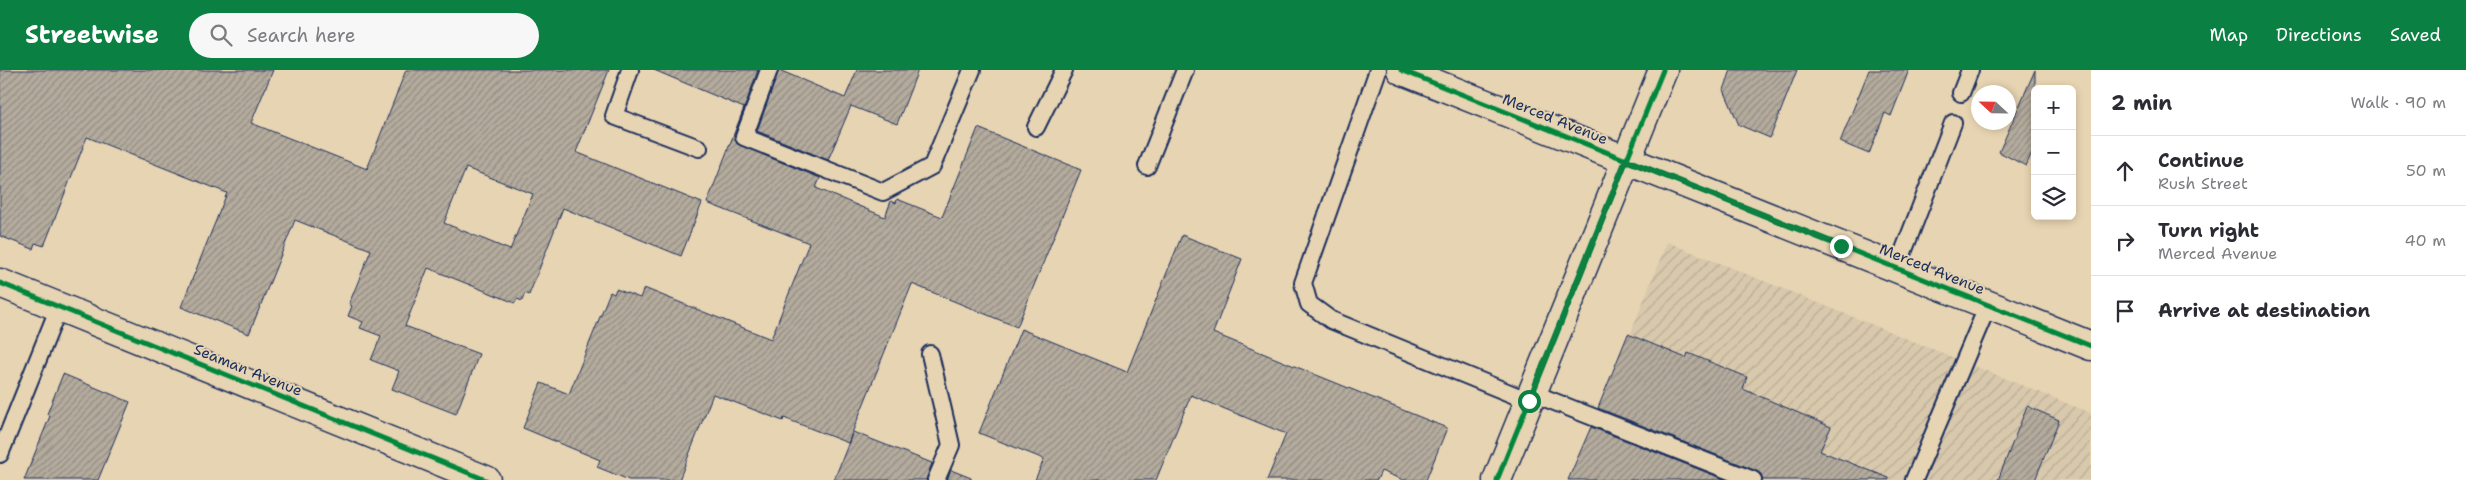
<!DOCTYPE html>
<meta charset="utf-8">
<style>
:root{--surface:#fff;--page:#f7f7f7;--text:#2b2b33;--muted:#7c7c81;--line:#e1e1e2;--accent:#0b8043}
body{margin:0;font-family:"Shantell Sans",sans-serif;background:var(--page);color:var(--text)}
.controls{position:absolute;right:15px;top:15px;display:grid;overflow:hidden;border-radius:8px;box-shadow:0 2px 8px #0003}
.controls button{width:45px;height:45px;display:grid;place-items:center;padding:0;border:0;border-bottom:1px solid var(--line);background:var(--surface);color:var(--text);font:25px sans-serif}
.compass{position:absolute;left:1971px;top:15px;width:45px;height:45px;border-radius:50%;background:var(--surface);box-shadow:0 2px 8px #0003;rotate:292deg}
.stop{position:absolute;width:15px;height:15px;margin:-11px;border:4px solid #0b8043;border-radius:50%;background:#fff}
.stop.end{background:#0b8043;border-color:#fff;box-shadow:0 1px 5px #0008}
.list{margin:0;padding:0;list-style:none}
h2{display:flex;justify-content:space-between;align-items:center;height:65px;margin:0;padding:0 20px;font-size:21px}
h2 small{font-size:16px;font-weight:400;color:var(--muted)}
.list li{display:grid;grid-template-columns:32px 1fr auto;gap:15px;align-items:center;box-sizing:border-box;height:70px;padding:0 20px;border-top:1px solid var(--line)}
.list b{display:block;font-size:19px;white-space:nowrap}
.list p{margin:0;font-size:16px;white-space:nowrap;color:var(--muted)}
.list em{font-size:16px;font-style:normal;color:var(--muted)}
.icon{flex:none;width:28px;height:28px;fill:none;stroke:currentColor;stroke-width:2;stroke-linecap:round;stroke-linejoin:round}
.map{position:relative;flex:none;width:2091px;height:410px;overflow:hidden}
header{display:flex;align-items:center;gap:30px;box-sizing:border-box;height:70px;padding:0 25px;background:var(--accent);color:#fff}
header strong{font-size:24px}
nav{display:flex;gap:28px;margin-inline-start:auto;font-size:18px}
.search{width:350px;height:45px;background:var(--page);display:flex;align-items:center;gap:12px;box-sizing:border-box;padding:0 18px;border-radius:28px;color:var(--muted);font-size:19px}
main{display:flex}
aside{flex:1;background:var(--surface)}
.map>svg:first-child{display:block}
.industrial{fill:url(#industrial-furrows)}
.building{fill:url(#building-hatch);stroke:#1b2f5e;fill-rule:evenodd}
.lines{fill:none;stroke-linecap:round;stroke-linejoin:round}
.lane-casing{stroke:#1b2f5e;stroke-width:20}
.street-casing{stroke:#1b2f5e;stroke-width:31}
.secondary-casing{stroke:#1b2f5e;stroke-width:31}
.lane{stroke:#e7d4b2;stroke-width:16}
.street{stroke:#e7d4b2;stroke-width:28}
.secondary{stroke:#e7d4b2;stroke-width:28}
.cycleway-casing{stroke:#e7d4b2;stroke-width:8}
.cycleway{stroke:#00873e;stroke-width:5}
.route{stroke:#0b8043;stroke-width:6}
.labels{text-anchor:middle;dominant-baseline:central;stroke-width:4;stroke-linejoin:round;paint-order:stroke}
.street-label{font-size:15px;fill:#1b2f5e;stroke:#e7d4b2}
</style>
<header>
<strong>Streetwise</strong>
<div class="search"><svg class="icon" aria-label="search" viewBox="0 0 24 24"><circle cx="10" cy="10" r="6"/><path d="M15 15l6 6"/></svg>Search here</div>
<nav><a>Map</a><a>Directions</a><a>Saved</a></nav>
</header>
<main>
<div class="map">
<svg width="2091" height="410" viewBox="0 0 2091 410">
<defs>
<pattern id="industrial-furrows" width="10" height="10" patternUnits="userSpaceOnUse" patternTransform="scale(1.25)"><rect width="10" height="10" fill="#d8c8ac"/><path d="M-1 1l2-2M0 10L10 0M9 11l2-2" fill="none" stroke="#b9ac96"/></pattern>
<pattern id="building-hatch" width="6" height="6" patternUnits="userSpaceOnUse" patternTransform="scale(1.25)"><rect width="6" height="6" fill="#b4ab9d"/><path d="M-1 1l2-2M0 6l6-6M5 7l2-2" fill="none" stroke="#928c83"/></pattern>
</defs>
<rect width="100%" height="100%" fill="#e7d4b2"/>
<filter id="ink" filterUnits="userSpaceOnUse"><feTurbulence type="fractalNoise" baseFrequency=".02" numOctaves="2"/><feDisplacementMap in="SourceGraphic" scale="10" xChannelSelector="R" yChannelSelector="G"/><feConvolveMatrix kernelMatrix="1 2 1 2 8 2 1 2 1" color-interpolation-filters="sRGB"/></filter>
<g filter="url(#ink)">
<!-- industrial -->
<polygon class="industrial" points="1667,172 2091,343 2091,410 1572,410"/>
<!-- building -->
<g class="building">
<path d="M0 0H273L251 53 367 99 406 0H609L576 82 702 133 681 186 563 138 529 225 525 223 522 231 517 229 515 233 428 198 405 256 479 284 456 344 392 319 399 301 371 290 381 266 360 258 363 252 348 246 352 236 349 234 371 180 295 150 249 264 181 237 227 123 87 67 44 176 35 173 33 179 0 166ZM466 98 533 124 510 180 444 153Z"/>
<polygon points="654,0 758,0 735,64 737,74 820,108 816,118 885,147 891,131 896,133 897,129 942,147 978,58 1081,100 1017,257 912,214 848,373 784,348 783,351 713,324 679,410 629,410 597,397 600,390 523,358 541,313 569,324 610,222 614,224 616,219 640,228 644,218 771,269 809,173 707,133 744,38"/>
<polygon points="779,0 845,28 857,0 918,0 897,54 851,36 828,90 757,61"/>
<polygon points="1731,0 1797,0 1770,68 1739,55 1724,20"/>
<polygon points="1869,0 1909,0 1891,46 1885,43 1869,84 1840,72"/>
<polygon points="2035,0 2035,76 2026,96 1999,82"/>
<polygon points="1182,165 1242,189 1213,263 1447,358 1426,410 1403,410 1381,401 1377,410 1267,410 1286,364 1191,325 1156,410 1035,410 1044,389 979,363 1021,259 1127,302"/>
<polygon points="1628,264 1686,288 1688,283 1747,307 1743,319 1831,357 1820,381 1889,408 1889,410 1763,410 1761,404 1757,401 1598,338"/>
<polygon points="63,304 130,332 98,410 24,410 50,346 47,344"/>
<polygon points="2027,336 2059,350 2035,410 1998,410"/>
<polygon points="1591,357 1726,410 1568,410"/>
<polygon points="853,362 932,393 926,410 834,410"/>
<polygon points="951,400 971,408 971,410 947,410"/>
</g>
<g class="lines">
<defs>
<g id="lane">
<polyline points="630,0 614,46 699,78"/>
<polyline points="769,0 744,67 883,122 932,96 972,0"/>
<polyline points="1378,0 1303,213 1309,234 1331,250 1529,331"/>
<polyline points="1961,23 1970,0"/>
<polyline points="1036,57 1064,0"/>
<polyline points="1147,96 1185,0"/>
<polyline points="1897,198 1953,53"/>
<polyline points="930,284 951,375 936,410"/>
<polyline points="1532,323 1753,410"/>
<polyline points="0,384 59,237"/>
<polyline points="1914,410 1988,235"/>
</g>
<polyline id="street" points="0,213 486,410"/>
<g id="secondary">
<polyline points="1401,0 2091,276"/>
<polyline points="1497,410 1663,0"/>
</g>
</defs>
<!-- lane casing -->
<use href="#lane" class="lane-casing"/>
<!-- street casing -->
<use href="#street" class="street-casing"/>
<!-- secondary casing -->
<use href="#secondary" class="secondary-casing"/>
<!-- lane -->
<use href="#lane" class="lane"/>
<!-- street -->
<use href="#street" class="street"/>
<!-- secondary -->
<use href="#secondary" class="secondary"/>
<defs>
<g id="cycleway">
<polyline points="1401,0 2091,276"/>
<polyline points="0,213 486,410"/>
<polyline points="1497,410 1663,0"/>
</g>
</defs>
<!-- cycleway casing -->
<use href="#cycleway" class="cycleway-casing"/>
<!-- cycleway -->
<use href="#cycleway" class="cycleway"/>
</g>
</g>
<g class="lines" filter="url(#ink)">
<!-- route -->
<polyline class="route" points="1529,331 1626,90 1841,176"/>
</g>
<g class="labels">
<!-- street labels -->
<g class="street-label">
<text transform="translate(1555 49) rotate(22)">Merced Avenue</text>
<text transform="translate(1932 199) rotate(22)">Merced Avenue</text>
<text transform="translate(248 300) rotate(22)">Seaman Avenue</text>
</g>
</g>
</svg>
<div class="controls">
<button>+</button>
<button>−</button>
<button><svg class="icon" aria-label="layers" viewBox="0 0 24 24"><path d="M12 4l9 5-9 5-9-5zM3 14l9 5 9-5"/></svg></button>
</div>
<svg class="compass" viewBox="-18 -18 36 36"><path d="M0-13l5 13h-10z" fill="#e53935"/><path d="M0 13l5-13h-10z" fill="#7c7c81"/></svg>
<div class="stop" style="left:1529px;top:331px"></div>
<div class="stop end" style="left:1841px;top:176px"></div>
</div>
<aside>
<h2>2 min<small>Walk · 90 m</small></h2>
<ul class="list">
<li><svg class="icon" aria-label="ahead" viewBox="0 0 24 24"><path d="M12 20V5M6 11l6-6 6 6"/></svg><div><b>Continue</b><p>Rush Street</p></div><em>50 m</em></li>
<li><svg class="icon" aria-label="right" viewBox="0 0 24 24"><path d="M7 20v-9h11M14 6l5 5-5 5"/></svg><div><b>Turn right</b><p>Merced Avenue</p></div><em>40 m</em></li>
<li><svg class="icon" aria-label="arrive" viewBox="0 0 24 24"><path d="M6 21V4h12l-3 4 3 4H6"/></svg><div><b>Arrive at destination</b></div></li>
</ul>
</aside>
</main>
